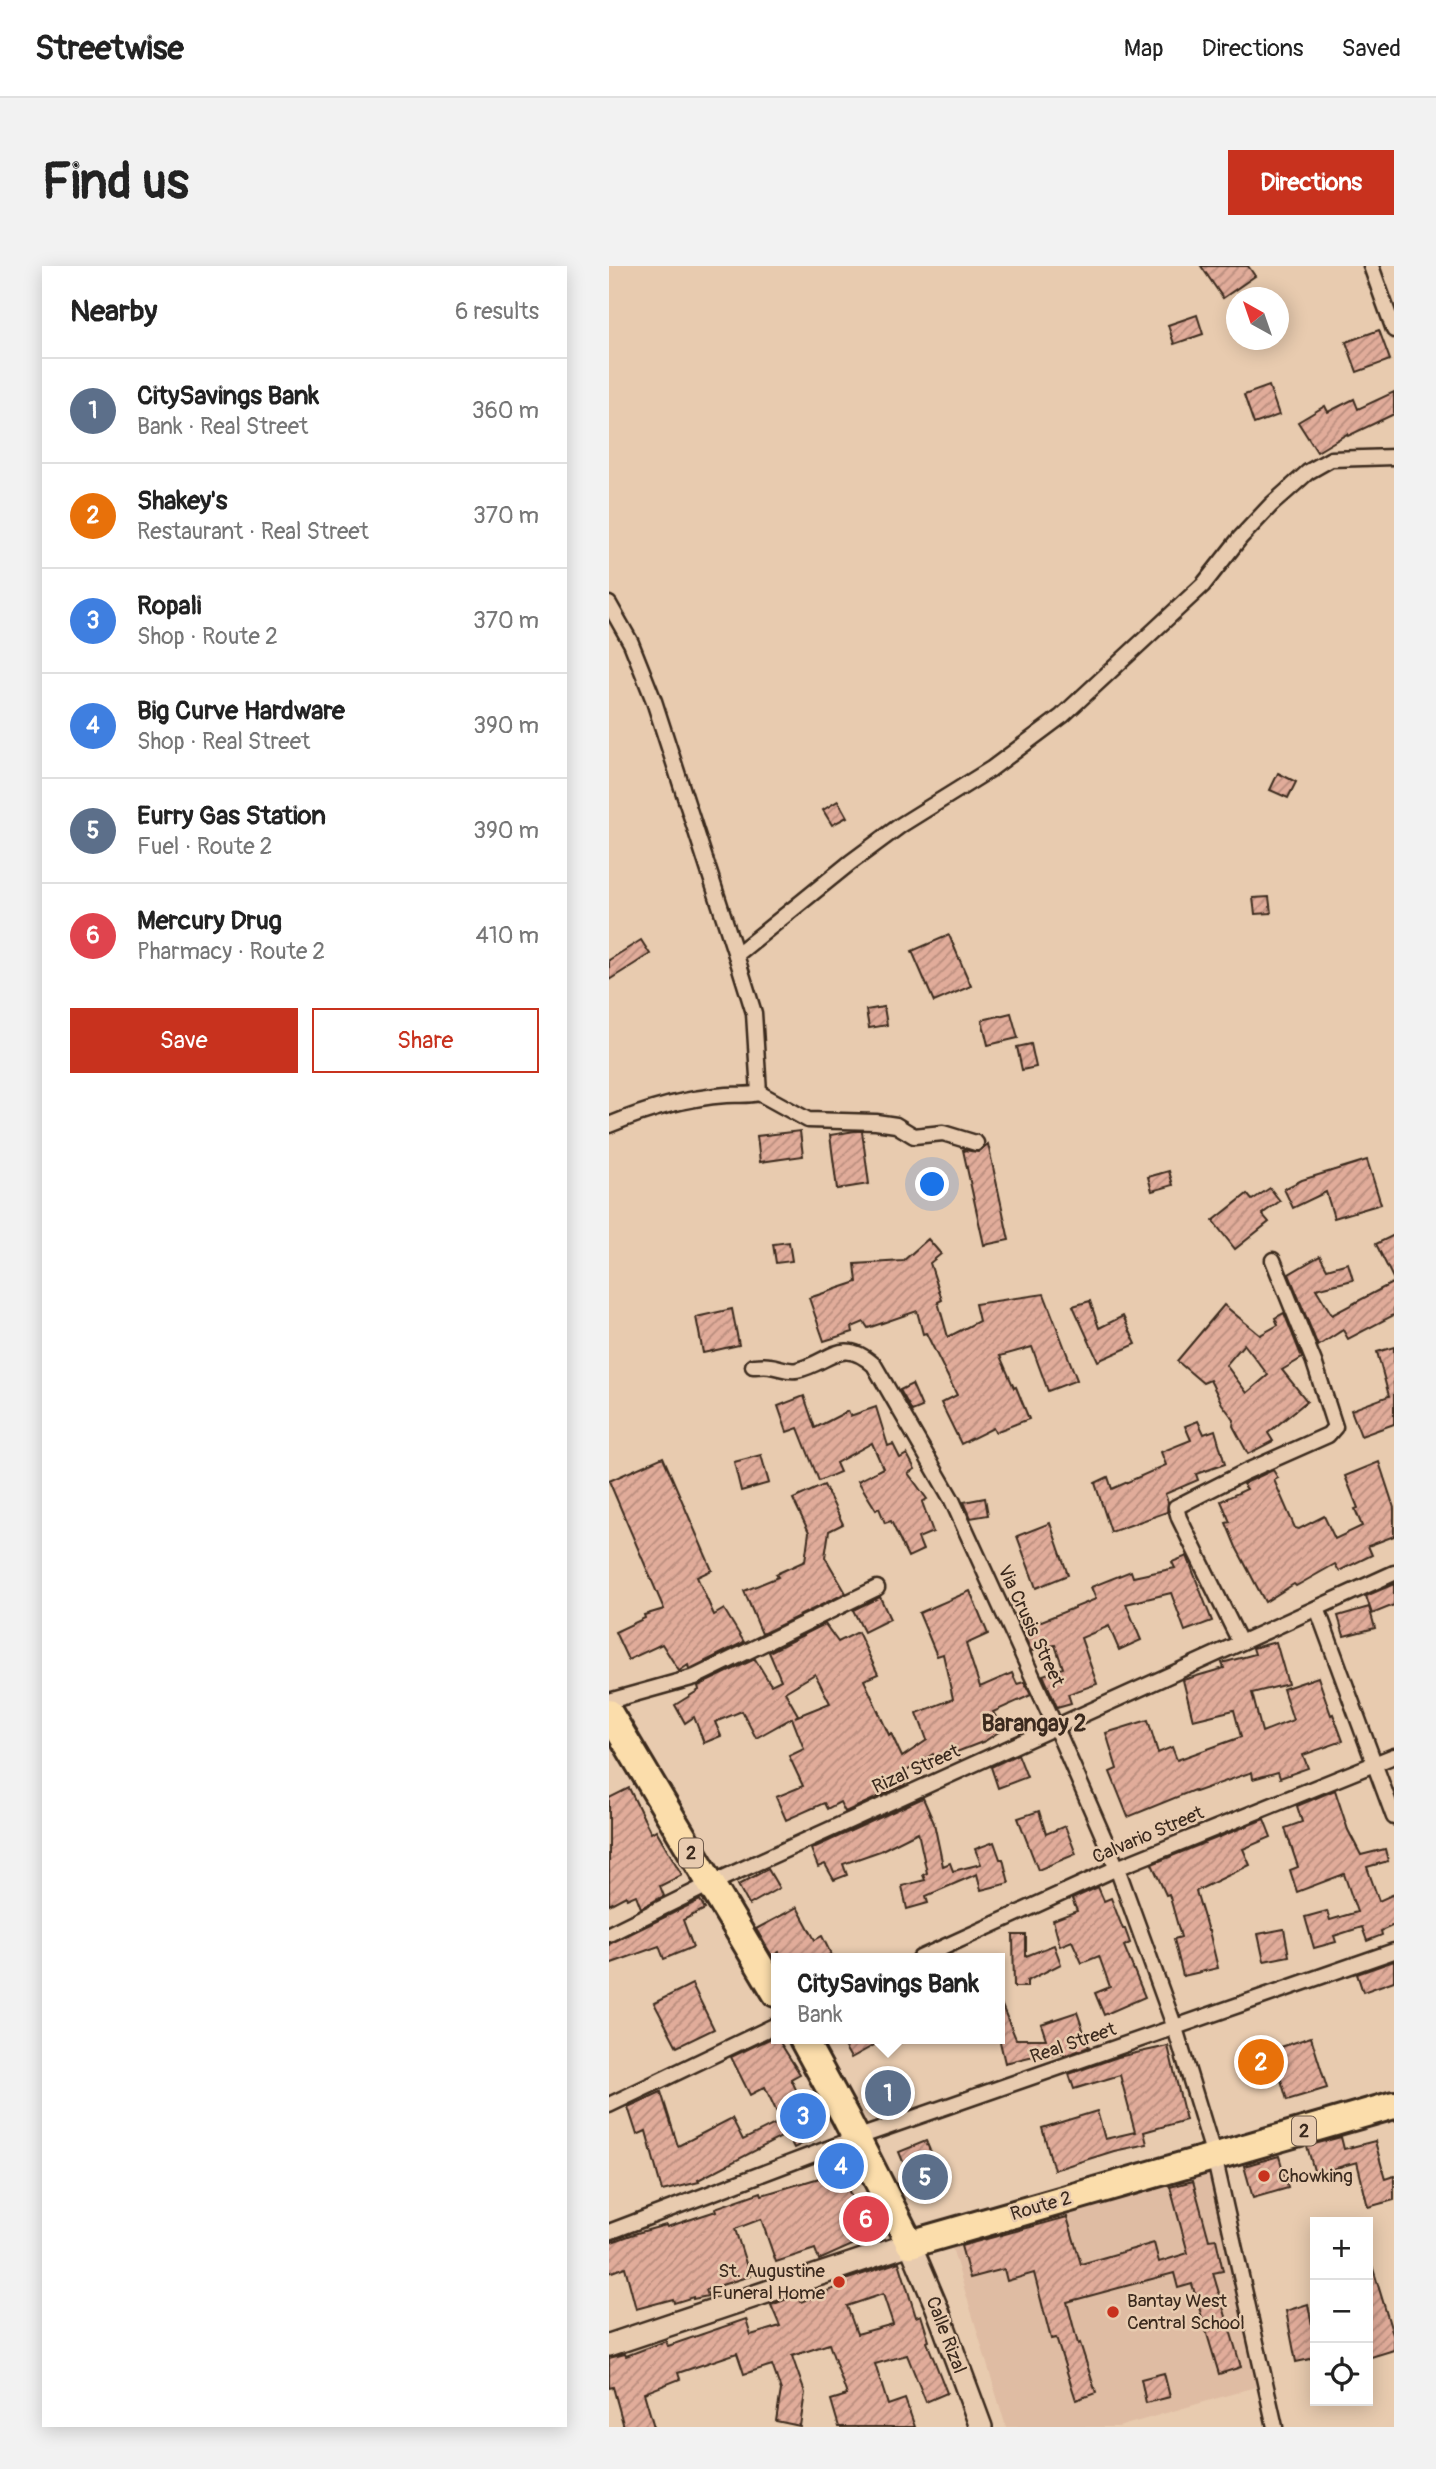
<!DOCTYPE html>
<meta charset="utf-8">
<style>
:root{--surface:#fff;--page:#f2f2f2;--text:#222;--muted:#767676;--line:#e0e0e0;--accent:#c8321e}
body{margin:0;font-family:Pangolin,sans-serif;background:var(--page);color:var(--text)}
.controls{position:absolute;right:21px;bottom:21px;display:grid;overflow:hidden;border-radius:0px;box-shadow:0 4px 18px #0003}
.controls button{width:63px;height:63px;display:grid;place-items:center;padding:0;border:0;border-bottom:2px solid var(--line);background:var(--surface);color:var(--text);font:35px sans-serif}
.compass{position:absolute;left:617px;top:21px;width:63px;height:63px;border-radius:50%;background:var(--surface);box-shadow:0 4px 18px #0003;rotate:320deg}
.you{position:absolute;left:324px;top:919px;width:24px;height:24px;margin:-18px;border:5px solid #fff;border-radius:50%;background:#1a73e8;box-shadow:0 0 0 10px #1a73e833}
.badge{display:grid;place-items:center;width:46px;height:46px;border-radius:50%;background:var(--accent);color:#fff;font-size:23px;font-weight:700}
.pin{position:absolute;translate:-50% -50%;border:4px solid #fff;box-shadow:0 2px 7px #0006}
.popup{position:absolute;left:162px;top:1687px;width:234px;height:91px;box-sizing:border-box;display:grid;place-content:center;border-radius:0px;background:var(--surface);filter:drop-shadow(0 2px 5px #0005);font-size:23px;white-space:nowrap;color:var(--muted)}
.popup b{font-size:26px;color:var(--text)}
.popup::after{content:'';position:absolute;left:50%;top:100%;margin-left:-14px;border:14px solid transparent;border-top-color:var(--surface)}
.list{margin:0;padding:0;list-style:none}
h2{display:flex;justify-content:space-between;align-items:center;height:91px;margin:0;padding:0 28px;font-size:30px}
h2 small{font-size:23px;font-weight:400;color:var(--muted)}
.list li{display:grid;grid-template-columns:46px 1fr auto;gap:21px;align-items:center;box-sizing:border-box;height:105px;padding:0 28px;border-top:2px solid var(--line)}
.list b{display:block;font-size:26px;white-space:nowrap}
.list p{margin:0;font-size:23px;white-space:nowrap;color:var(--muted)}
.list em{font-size:23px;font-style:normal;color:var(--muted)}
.actions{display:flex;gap:14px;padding:21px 28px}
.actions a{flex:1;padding:16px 0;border:2px solid var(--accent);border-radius:0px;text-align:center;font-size:24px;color:var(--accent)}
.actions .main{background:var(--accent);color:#fff}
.icon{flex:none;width:38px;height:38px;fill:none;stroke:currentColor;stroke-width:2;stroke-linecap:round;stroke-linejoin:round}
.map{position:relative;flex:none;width:785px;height:2161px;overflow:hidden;border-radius:0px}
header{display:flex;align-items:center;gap:42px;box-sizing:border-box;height:98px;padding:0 35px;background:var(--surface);border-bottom:2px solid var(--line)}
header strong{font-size:33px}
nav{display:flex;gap:38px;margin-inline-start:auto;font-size:24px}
.intro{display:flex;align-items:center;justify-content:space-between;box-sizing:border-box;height:168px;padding:0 42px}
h1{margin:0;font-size:49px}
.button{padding:18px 32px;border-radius:0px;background:var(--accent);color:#fff;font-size:24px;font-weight:700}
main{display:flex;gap:42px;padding:0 42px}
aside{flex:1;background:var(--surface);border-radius:0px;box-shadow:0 4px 18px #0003}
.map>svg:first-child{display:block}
.built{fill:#dfbca3}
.building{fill:url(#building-hatch);stroke:#3b2a1e;stroke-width:2;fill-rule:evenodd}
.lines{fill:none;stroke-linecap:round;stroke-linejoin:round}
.street-casing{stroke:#3b2a1e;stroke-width:19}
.secondary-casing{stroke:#3b2a1e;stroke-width:26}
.highway-casing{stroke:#3b2a1e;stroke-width:32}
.street{stroke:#e8cbaf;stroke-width:14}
.secondary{stroke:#e8cbaf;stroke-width:21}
.highway{stroke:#fbddab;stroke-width:26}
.poi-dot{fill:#c8321e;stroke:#e8cbaf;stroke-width:2.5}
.labels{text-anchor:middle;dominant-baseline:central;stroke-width:5;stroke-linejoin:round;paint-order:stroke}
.shield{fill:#e8cbaf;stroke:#6f5a4a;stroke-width:2}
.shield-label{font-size:18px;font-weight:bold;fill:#3b2a1e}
.street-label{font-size:19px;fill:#3b2a1e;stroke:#e8cbaf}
.poi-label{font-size:19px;fill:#3b2a1e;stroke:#e8cbaf;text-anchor:start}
.quarter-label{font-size:23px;font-weight:bold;fill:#3b2a1e;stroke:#e8cbaf}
</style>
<header>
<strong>Streetwise</strong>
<nav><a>Map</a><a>Directions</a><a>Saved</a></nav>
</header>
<div class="intro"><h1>Find us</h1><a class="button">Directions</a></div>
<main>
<aside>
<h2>Nearby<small>6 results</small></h2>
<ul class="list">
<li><span class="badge" style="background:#5c6f8a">1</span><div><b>CitySavings Bank</b><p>Bank · Real Street</p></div><em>360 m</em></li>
<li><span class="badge" style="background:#e8710a">2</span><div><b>Shakey's</b><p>Restaurant · Real Street</p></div><em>370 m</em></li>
<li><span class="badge" style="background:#3f7fe0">3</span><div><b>Ropali</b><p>Shop · Route 2</p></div><em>370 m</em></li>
<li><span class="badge" style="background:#3f7fe0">4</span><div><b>Big Curve Hardware</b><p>Shop · Real Street</p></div><em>390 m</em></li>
<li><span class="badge" style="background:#5c6f8a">5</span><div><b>Eurry Gas Station</b><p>Fuel · Route 2</p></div><em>390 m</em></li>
<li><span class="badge" style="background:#e0444e">6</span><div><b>Mercury Drug</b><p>Pharmacy · Route 2</p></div><em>410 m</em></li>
</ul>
<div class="actions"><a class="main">Save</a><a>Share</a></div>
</aside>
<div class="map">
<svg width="785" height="2161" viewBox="0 0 785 2161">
<defs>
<pattern id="building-hatch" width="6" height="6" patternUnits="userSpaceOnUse" patternTransform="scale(1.75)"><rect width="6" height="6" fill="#e1ac9a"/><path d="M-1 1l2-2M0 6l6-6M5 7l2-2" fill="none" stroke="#b88c7d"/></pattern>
</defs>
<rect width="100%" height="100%" fill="#e8cbaf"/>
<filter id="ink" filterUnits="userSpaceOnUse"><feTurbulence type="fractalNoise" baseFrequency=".0143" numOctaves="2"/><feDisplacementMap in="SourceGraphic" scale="14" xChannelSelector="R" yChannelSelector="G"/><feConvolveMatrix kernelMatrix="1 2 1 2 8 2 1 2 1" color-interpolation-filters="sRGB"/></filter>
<g filter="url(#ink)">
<!-- built -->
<polygon class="built" points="609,1897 664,2116 509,2161 397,2161 341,1975"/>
<!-- building -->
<g class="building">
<polygon points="592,0 639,0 646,10 614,32"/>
<polygon points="588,49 594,68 565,78 559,59"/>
<polygon points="770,64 781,94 748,106 737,76"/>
<polygon points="660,120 670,149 645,158 635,129"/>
<polygon points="785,126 785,148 739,170 738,168 708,186 689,156 716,140 719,146 745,133 749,143"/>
<polygon points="669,507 687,516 679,532 661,524"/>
<polygon points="229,535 238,551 223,559 214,544"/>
<polygon points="660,631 662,647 646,648 644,632"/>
<polygon points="340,669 362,720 325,736 303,685"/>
<polygon points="32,674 41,688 0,714 0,694"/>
<polygon points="275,741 278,759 260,762 257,744"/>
<polygon points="402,747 409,772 379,779 373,754"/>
<polygon points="422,778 427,801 413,804 408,781"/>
<polygon points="191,865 194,890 151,896 148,870"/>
<polygon points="246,865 253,865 260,918 228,923 221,869"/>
<polygon points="379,878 400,974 375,979 354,884 369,886"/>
<polygon points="758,894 772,938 725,952 717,926 684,942 675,923 693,914"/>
<polygon points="560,905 564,919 543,925 539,911"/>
<polygon points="661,922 671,935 653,948 660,956 626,983 604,955 638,928 643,934"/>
<polygon points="785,969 785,1014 767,978"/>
<polygon points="319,973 332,988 321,997 333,1034 329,1036 339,1071 370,1055 366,1038 435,1028 468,1114 439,1125 423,1081 391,1090 405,1122 407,1121 420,1153 386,1166 384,1162 352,1178 332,1137 348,1129 317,1067 314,1068 308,1045 259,1062 255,1056 243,1061 244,1066 215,1075 200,1032 248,1016 246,998 294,995"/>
<polygon points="180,976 183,995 167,997 164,978"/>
<polygon points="711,990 718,1003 739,997 744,1014 707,1023 723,1049 785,1016 785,1049 739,1073 734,1064 709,1080 680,1008"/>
<polygon points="481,1035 490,1062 514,1050 527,1078 489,1095 464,1040"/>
<path d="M615 1039 651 1069 669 1059 666 1052 675 1047 693 1092 673 1104 698 1135 659 1167 664 1175 639 1188 624 1160 625 1154 613 1138 601 1114 594 1117 568 1095ZM635 1078 659 1109 638 1127 617 1099Z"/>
<polygon points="123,1043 130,1079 94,1087 87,1051"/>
<polygon points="785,1081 785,1158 752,1170 742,1144 780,1130 768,1086"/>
<polygon points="303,1118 313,1141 303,1145 291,1124"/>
<polygon points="195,1130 206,1162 239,1145 241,1150 267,1141 279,1180 284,1178 291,1192 298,1188 306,1203 299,1207 318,1233 313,1236 324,1266 309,1272 314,1284 299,1291 282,1255 276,1257 270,1242 267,1244 249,1215 274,1202 263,1177 227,1197 231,1206 210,1215 189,1162 178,1166 169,1140"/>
<polygon points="589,1155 595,1168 606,1164 616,1198 587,1208 589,1214 556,1228 559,1236 558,1246 502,1266 486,1217 499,1211 503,1223 557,1199 552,1186 582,1174 576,1160"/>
<polygon points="152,1189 160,1217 132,1225 125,1196"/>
<polygon points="54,1191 103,1304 88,1311 105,1349 115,1343 135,1376 83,1402 80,1403 79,1399 70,1405 53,1378 19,1394 6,1366 36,1352 35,1349 55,1343 0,1215"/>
<polygon points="770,1196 785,1242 785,1270 759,1280 763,1289 730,1305 726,1298 687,1320 685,1318 656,1336 627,1281 617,1257 621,1256 612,1235 638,1223 634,1218 664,1204 669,1212 665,1214 686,1262 690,1263 715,1250 726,1273 753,1260 746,1243 749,1242 736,1210"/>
<polygon points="215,1219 234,1258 220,1265 216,1291 237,1327 153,1368 135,1325 169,1311 167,1308 196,1295 200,1266 184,1233"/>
<polygon points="376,1232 379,1249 362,1252 355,1236"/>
<polygon points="441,1257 459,1309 427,1322 408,1270"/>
<polygon points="578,1290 603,1355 576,1365 562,1327 517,1338 532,1374 510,1384 500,1360 472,1372 488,1418 459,1428 462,1437 448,1441 434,1409 454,1402 446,1379 422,1385 411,1360 430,1356 487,1333 482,1321 522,1305 524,1311 566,1302 563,1296"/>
<polygon points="785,1318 785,1339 763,1348 757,1330"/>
<path d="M361 1325 379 1368 357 1378 371 1421 403 1407 408 1418 415 1416 422 1429 384 1446 394 1463 376 1475 327 1494 324 1488 293 1508 296 1519 236 1546 231 1536 218 1543 215 1537 177 1554 167 1531 194 1520 180 1490 195 1483 183 1452 147 1472 133 1445 106 1456 112 1470 95 1477 85 1451 76 1457 66 1439 90 1424 89 1420 146 1393 162 1419 172 1414 160 1386 216 1358 229 1376 249 1366 269 1408 255 1414 280 1469 282 1467 293 1491 318 1474 308 1447 344 1433 334 1388 328 1390 310 1347ZM206 1408 221 1437 186 1451 189 1449 176 1426Z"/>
<polygon points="271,1331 281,1353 255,1366 244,1344"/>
<polygon points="760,1341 766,1362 735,1370 729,1350"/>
<polygon points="667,1376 679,1418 643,1427 653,1466 684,1454 674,1423 709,1411 722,1449 724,1448 734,1475 694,1489 699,1502 671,1512 669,1506 644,1513 643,1506 586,1526 585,1524 519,1551 501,1506 508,1503 497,1467 539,1454 549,1487 563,1481 568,1494 632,1471 625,1444 584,1454 574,1414 615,1402 613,1397 646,1388 644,1382"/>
<polygon points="409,1488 418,1511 389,1522 382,1501"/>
<polygon points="20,1522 42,1567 47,1564 73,1609 51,1620 55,1630 32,1642 27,1629 18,1633 17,1630 0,1639 0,1532"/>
<polygon points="726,1524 739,1564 752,1589 776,1583 779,1595 758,1601 770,1635 785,1628 785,1659 772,1665 773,1669 758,1675 753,1661 725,1670 727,1676 705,1682 696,1651 718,1645 721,1654 748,1646 735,1608 688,1626 681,1604 689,1601 676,1562 693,1556 688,1540"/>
<polygon points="314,1532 325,1557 334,1600 341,1597 344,1605 372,1598 366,1583 385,1576 391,1593 394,1593 400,1617 372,1624 368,1608 317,1630 319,1637 298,1643 293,1620 316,1614 314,1609 318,1607 309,1566 271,1585 234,1598 238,1609 225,1614 216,1598 209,1601 202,1583"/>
<polygon points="430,1545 437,1568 456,1560 467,1588 429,1604 409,1552"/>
<polygon points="655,1553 662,1571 634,1583 641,1599 587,1625 599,1665 600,1665 609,1702 574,1710 565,1673 572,1671 560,1628 557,1629 543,1598"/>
<polygon points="159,1603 170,1622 140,1639 129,1619"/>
<polygon points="489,1621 495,1635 502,1632 514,1663 516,1663 521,1677 515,1680 536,1731 495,1749 486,1727 501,1721 490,1690 473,1697 463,1675 451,1680 444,1654 468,1645 463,1633"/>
<polygon points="91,1634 96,1643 74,1654 84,1681 55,1693 50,1680 0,1698 0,1678"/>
<polygon points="188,1641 206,1674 213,1670 222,1688 214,1692 173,1692 170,1686 163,1690 147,1663"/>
<polygon points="675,1663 680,1690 655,1695 649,1668"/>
<polygon points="404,1669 417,1669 417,1690 445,1679 452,1698 418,1715 418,1721 405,1721"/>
<polygon points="785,1695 785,1715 754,1726 748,1708"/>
<polygon points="83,1718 105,1763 68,1781 45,1737"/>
<polygon points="391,1735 407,1773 437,1773 432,1758 468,1746 480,1781 455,1790 454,1787 443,1790 441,1786 396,1797 391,1776"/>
<polygon points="167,1770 191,1808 182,1813 209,1870 185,1882 178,1868 89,1914 90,1916 53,1925 37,1865 28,1869 19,1841 52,1826 69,1880 123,1852 134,1874 172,1855 156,1821 141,1829 122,1791"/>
<polygon points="702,1771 718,1822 678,1834 663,1784"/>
<polygon points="231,1773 276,1773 242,1792"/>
<polygon points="559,1780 577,1854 535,1866 538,1878 505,1885 445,1904 433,1862 488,1845 496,1873 526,1866 511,1809 465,1823 460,1808 509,1791"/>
<polygon points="732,1871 735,1883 766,1875 776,1913 785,1910 785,1934 759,1941 748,1896 706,1908 698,1880"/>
<polygon points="317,1875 334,1916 307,1927 290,1886"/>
<polygon points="232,1889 241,1909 234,1912 246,1939 255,1935 270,1967 210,1994 206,1983 167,1996 152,1953 126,1963 141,2010 97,2024 99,2030 84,2033 84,2031 65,2037 64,2033 27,2043 16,2001 0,2007 0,1977 28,1967 57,1959 58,1961 107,1945 106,1942 152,1926 153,1929 217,1910 212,1897"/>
<polygon points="670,1890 679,1922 644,1932 635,1900"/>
<polygon points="584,1915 600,1974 607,1973 614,2005 604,2007 632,2101 610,2108 583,2018 569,2022 565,2007 458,2036 469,2078 471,2077 487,2127 467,2134 447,2072 442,2073 425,2007 398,2015 395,2003 361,2012 352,1980 458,1951 472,1998 545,1977 550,1996 579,1987 561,1921"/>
<path d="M290 1996 307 2051 312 2049 320 2075 318 2076 338 2127 317 2136 298 2089 266 2098 279 2139 296 2133 306 2161H230L222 2134 238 2129 220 2078 183 2090 196 2127 191 2160 167 2155 172 2124 163 2099 135 2108 128 2087 69 2107 71 2113 35 2127 45 2161H15L4 2121 0 2122V2092L16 2088 17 2090 57 2075 59 2080 137 2053 142 2069 171 2060 162 2039 189 2029 192 2036 231 2020 230 2016ZM274 2028 284 2058 248 2068 238 2040Z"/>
<polygon points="762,1996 785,2072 785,2084 759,2092 759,1997"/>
<polygon points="699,2038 706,2075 706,2092 687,2096 677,2045"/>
<polygon points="555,2107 561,2131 537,2137 532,2113"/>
</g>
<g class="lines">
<defs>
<g id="street">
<polyline points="762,0 785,64"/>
<polyline points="0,338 22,377 45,435 127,689 145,747 150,827"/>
<polyline points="127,689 242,596 292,559 382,503 453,450 594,319 631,272 662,239 699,206 722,193 785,191"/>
<path d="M0 859C36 844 78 832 117 829 129 828 138 830 150 827L199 854 267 856 287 859 305 870 334 867 367 877"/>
<path d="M144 1100C149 1100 156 1099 161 1100 171 1101 178 1106 188 1104 221 1097 232 1069 265 1099L343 1234 447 1462 508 1602 566 1762 605 1890 666 2161"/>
<polyline points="708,1342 785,1551"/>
<polyline points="631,1376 570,1252 567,1241 636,1206 719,1169 726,1161 705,1096 664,994"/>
<polyline points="0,1435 86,1411 268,1322"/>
<polyline points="0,1668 101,1618 785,1307"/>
<polyline points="311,1692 508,1602 785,1490"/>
<polyline points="0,1839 167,1759"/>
<polyline points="0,1966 247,1872 785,1685"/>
</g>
<polyline id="secondary" points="0,2079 301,1978 328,2042 372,2161"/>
<g id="highway">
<polyline points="0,1447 167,1727"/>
<polyline points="194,1773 236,1850 301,1978 785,1839"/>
</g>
</defs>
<!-- street casing -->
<use href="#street" class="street-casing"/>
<!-- secondary casing -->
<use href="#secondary" class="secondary-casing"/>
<!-- highway casing -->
<use href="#highway" class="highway-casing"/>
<!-- street -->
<use href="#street" class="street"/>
<!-- secondary -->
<use href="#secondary" class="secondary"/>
<!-- highway -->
<use href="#highway" class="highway"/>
</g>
</g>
<!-- markers -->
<g class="poi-dot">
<circle cx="655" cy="1910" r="7"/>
<circle cx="230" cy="2016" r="7"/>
<circle cx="504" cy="2046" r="7"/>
</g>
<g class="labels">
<!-- shield labels -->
<g class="shield">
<rect x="70" y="1572.5" width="24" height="29" rx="5"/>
<rect x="683" y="1850.5" width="24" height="29" rx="5"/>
</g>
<g class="shield-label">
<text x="82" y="1587">2</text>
<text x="695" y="1865">2</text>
</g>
<!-- street labels -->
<g class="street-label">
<text transform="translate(422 1360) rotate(65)">Via Crusis Street</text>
<text transform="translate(307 1503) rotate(-24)">Rizal Street</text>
<text transform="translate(539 1569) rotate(-23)">Calvario Street</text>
<text transform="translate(464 1777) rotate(-19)">Real Street</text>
<text transform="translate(432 1940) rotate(-16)">Route 2</text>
<text transform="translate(337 2069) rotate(69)">Calle Rizal</text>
</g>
<!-- poi labels -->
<g class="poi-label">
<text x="669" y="1910">Chowking</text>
<text x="216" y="2005" text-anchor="end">St. Augustine<tspan x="216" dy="22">Funeral Home</tspan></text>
<text x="518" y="2035">Bantay West<tspan x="518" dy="22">Central School</tspan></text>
</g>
<!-- quarter labels -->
<g class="quarter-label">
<text x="425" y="1457">Barangay 2</text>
</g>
</g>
</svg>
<div class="controls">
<button>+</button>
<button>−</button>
<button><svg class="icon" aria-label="locate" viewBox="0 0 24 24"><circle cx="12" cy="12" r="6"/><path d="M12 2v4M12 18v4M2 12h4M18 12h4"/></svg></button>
</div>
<svg class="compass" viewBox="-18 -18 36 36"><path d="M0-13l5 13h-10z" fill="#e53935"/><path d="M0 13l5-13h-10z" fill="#767676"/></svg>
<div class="you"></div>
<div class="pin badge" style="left:279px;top:1827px;background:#5c6f8a">1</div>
<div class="popup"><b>CitySavings Bank</b>Bank</div>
<div class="pin badge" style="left:652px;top:1796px;background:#e8710a">2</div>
<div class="pin badge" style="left:194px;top:1850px;background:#3f7fe0">3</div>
<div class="pin badge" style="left:232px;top:1900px;background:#3f7fe0">4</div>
<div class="pin badge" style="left:316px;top:1911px;background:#5c6f8a">5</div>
<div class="pin badge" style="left:257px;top:1953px;background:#e0444e">6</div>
</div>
</main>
